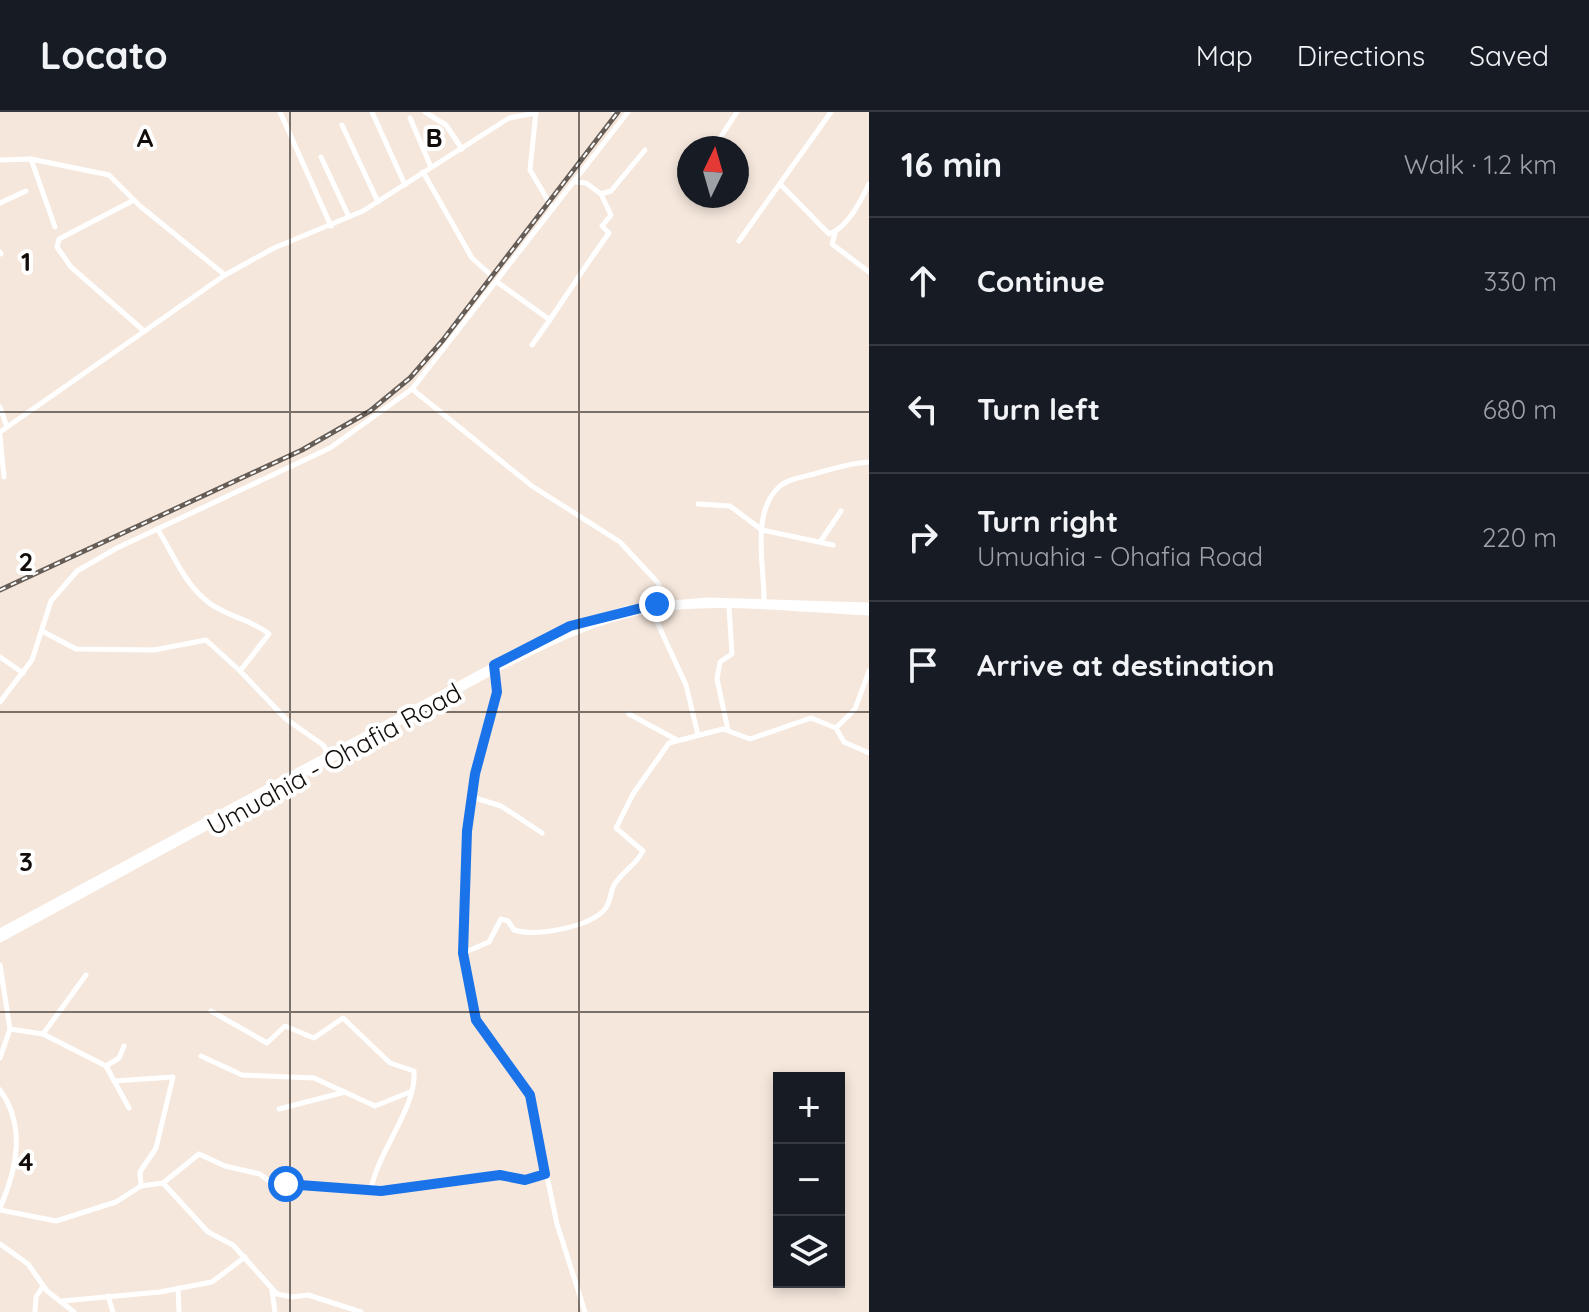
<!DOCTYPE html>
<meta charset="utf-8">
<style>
:root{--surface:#171b24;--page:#20242c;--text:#f1f3f6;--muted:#9ea1a6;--line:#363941}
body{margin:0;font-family:Quicksand,sans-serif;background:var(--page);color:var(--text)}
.controls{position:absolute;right:24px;bottom:24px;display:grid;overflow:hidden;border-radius:0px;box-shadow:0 4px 12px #0003}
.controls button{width:72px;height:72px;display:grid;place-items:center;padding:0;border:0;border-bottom:2px solid var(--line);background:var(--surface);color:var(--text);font:40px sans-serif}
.compass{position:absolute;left:677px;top:24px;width:72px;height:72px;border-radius:50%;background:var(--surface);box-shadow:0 4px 12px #0003;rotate:5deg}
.stop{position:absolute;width:24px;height:24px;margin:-18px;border:6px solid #1a73e8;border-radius:50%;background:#fff}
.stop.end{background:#1a73e8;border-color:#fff;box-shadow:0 2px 8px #0008}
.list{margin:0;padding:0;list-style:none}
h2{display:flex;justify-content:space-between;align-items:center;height:104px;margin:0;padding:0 32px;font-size:34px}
h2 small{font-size:26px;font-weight:400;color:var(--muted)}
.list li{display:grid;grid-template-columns:52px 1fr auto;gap:24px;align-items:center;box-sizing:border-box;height:128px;padding:0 32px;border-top:2px solid var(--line)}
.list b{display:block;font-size:30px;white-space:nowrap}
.list p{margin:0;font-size:26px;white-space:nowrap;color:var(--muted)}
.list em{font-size:26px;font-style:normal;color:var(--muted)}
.icon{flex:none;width:44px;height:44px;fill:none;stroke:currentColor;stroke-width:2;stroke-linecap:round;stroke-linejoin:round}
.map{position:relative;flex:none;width:869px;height:1200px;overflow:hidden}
header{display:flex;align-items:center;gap:48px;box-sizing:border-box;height:112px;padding:0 40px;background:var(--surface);border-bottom:2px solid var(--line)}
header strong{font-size:38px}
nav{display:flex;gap:44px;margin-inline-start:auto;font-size:28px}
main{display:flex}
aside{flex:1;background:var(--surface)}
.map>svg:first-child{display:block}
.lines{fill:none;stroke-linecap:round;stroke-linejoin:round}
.minor{stroke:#fff;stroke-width:5}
.major{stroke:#fff;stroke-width:7}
.rail-casing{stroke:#665d57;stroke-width:5}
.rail{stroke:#fff;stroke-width:2;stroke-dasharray:6;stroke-linecap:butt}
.route{stroke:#1a73e8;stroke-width:10}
.grid{fill:none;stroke:#130e0b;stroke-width:2;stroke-opacity:0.55}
.labels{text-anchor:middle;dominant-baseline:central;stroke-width:8;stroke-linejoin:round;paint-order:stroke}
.street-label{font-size:26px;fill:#130e0b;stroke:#fff}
.grid-label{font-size:26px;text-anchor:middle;font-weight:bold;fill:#130e0b;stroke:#fff;stroke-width:8;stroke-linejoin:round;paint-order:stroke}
</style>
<header>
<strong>Locato</strong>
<nav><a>Map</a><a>Directions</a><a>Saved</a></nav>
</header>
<main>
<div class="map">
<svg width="869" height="1200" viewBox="0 0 869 1200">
<rect width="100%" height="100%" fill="#f5e7dc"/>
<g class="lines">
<!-- minor -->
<g class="minor">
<polyline points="280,0 331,114"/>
<polyline points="372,0 405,73"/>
<polyline points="425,0 446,13 462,37"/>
<polyline points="536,0 530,58 553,97"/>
<polyline points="614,0 616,2"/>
<polyline points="410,6 431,55"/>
<polyline points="342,13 378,90"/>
<polyline points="720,26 737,0"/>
<polyline points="321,45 349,105"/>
<polyline points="31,47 55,115"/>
<polyline points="0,48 31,47 109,63 140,94 225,163"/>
<polyline points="423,60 472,146 492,164"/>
<polyline points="576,70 586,71 601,82 611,79 645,38"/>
<path d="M782 74 829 122C848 116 861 88 869 72"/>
<polyline points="134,88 59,127 57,135 71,155 144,219"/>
<polyline points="0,91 26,79"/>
<polyline points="835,121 832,132 869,160"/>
<polyline points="739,129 831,0"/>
<polyline points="0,140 1,142"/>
<polyline points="497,170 550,208"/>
<path d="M532 233C559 196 582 158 609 121L602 114 611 103 601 82"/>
<polyline points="412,277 532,374 620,430 658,471 666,491"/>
<polyline points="0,295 7,315"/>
<polyline points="0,320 225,163 274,136 363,99 509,6 536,1"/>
<polyline points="0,324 4,365"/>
<polyline points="698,392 730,394 762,418 833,433"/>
<path d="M158 418C174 443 183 470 208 490 225 504 251 507 269 522L240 559 286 607 323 633 329 642"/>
<polyline points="820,430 841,399"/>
<path d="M764 490C765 457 750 401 779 375 787 367 803 365 814 362 831 357 851 351 869 350"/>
<polyline points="651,497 686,573 698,623"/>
<polyline points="42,519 76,537 154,538 206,528 239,558"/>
<polyline points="0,545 23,561"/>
<polyline points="494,554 497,580 475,662 467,719 462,818 466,866 470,888 484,922 530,983 557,1112 585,1200"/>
<polyline points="0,590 32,548 51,489 77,459 117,436 330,336 412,277 628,0"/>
<polyline points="629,602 677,628"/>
<polyline points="836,616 855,597 869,559"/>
<polyline points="728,618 717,567 720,550 732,542 729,495"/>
<polyline points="472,685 501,694 542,721"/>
<path d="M463 841 489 830 501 807 508 809 514 818C537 825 590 815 605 797 611 790 610 780 614 773 622 760 636 753 643 739L616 716 633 682 669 631 723 617 750 627 811 606 836 616 844 630 869 641"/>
<polyline points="0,853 10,917 43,922 106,954 119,946 124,934"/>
<path d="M211 899 267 931 285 914 314 926 343 906 390 951 414 959C417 996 377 1040 371 1078"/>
<polyline points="43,922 86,863"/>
<polyline points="201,944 242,963 314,966 375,994 410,980"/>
<polyline points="0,946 10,917"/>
<polyline points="106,954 129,996"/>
<polyline points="114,969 173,965 156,1036 140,1060 141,1074"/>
<path d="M0 978C26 1014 17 1057 0 1096"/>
<polyline points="279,997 345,980"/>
<path d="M163 1071 199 1042 225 1054 260 1062 269 1069C351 1082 416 1076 496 1064 515 1062 522 1070 545 1062"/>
<polyline points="0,1098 56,1109 116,1090 141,1074 163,1071 208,1120 233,1133 277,1182 292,1185 308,1183 361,1200"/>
<polyline points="0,1132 28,1152 47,1179 74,1200"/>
<polyline points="178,1176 179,1200"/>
<polyline points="272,1179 275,1200"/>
<polyline points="108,1184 113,1200"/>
<polyline points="62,1189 160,1180 212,1170 245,1145"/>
<polyline points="35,1200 36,1185 43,1174"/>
</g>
<!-- major -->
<g class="major">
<polyline points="648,494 708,489 869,494"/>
<polyline points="510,545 570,514 628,497"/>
<polyline points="0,820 492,555"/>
<path d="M0 827 496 557C542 534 586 511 637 500 708 485 796 497 869 500"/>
</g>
<defs>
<polyline id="rail" points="0,478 302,338 370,299 410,266 443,228 618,0"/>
</defs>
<!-- rail casing -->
<use href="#rail" class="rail-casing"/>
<!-- rail -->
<use href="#rail" class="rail"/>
</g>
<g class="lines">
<!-- route -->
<polyline class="route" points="286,1072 381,1079 500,1063 525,1068 545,1062 530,983 476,908 463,841 467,719 475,662 497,580 494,553 570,514 657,492"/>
</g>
<!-- grid -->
<path class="grid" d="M290 0V1200M579 0V1200M0 300H869M0 600H869M0 900H869"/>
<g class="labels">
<!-- street labels -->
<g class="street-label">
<text transform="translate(334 647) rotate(-29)">Umuahia - Ohafia Road</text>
</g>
</g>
<g class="grid-label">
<text x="145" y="35">A</text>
<text x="434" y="35">B</text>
<text x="26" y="159">1</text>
<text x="26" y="459">2</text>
<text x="26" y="759">3</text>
<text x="26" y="1059">4</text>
</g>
</svg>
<div class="controls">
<button>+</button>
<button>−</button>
<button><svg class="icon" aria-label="layers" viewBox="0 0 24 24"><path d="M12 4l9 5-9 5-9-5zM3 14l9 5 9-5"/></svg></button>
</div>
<svg class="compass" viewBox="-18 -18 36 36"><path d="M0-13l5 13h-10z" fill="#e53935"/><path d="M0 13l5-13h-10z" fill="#9ea1a6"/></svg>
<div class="stop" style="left:286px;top:1072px"></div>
<div class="stop end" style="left:657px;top:492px"></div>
</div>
<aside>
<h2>16 min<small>Walk · 1.2 km</small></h2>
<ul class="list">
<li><svg class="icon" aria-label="ahead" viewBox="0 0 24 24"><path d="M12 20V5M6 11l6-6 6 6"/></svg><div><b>Continue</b></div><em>330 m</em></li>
<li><svg class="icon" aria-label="left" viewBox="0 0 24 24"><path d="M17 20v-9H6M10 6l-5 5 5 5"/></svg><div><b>Turn left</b></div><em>680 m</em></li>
<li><svg class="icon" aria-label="right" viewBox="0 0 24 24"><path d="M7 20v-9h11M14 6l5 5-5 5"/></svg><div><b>Turn right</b><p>Umuahia - Ohafia Road</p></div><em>220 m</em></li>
<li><svg class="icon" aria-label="arrive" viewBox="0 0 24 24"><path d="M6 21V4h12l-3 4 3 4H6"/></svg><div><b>Arrive at destination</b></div></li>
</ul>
</aside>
</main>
